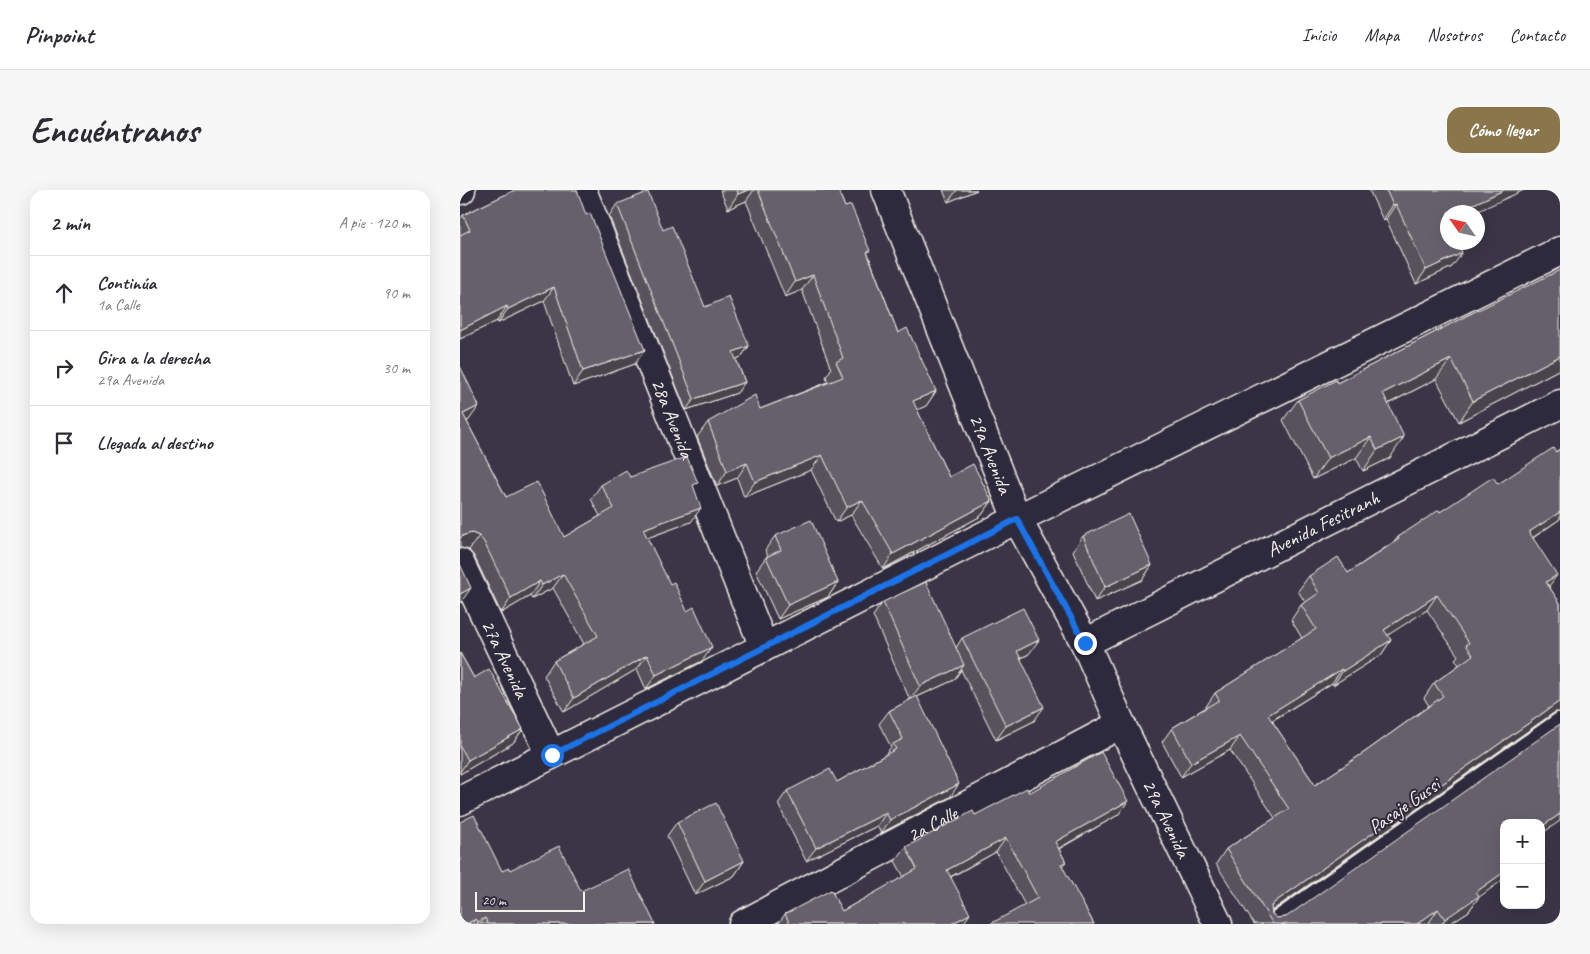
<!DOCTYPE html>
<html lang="es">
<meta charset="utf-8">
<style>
:root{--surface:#fff;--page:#f7f7f7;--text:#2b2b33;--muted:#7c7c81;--line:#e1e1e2;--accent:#8a764a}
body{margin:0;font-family:Caveat,sans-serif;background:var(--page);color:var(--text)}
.controls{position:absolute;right:15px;bottom:15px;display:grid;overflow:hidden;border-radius:10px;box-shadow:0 5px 20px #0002}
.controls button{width:45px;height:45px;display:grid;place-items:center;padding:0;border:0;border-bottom:1px solid var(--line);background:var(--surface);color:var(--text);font:25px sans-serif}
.compass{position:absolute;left:980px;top:15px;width:45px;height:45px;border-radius:50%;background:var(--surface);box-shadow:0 5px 20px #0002;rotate:304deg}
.scale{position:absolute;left:15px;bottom:12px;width:110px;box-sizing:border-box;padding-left:5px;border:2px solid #f4f1e8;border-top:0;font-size:14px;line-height:18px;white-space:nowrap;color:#f4f1e8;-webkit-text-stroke:4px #2f2a3d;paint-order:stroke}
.stop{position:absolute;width:15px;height:15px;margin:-11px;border:4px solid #1a73e8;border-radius:50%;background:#fff}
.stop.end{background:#1a73e8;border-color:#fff;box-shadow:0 1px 5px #0008}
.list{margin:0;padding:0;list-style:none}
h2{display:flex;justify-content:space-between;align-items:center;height:65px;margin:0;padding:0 20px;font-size:21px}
h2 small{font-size:16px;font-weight:400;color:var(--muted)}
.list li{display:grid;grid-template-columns:32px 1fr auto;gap:15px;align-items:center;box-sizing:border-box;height:75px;padding:0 20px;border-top:1px solid var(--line)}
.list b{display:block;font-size:19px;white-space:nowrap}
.list p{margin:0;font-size:16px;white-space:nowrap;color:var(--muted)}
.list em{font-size:16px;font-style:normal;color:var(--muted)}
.icon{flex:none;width:28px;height:28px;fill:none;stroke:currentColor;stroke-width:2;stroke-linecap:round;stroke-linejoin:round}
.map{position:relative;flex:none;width:1100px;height:734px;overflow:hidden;border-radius:15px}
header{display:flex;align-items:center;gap:30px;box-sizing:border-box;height:70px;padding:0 25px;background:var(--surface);border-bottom:1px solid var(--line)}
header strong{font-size:24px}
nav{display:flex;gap:28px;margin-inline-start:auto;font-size:18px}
.intro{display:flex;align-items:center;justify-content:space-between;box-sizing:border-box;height:120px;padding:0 30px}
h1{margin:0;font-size:35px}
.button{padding:12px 22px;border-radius:15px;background:var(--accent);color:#fff;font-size:18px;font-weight:700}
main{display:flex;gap:30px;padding:0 30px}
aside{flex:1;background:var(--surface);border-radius:15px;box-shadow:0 5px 20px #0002}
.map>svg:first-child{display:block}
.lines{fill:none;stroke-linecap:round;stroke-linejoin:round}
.lane-casing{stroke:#f4f1e8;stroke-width:19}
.street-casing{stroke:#f4f1e8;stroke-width:31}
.lane{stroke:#2f2a3d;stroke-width:15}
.street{stroke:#2f2a3d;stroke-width:28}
.wall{fill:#57535d;stroke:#f4f1e8;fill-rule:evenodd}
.shaded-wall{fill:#47444c;stroke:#f4f1e8}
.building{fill:#65616c;stroke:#f4f1e8;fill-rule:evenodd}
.route{stroke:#1a73e8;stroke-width:6}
.labels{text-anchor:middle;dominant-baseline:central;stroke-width:4;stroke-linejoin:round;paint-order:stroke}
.street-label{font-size:20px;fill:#f4f1e8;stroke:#2f2a3d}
</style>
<header>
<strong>Pinpoint</strong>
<nav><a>Inicio</a><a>Mapa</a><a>Nosotros</a><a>Contacto</a></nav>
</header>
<div class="intro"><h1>Encuéntranos</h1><a class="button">Cómo llegar</a></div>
<main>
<aside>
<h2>2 min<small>A pie · 120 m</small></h2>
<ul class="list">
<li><svg class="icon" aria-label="ahead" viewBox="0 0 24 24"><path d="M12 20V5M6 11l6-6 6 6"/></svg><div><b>Continúa</b><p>1a Calle</p></div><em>90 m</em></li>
<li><svg class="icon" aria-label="right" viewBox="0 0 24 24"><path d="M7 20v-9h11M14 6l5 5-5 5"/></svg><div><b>Gira a la derecha</b><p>29a Avenida</p></div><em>30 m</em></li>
<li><svg class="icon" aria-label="arrive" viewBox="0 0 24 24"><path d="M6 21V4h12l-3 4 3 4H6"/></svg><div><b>Llegada al destino</b></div></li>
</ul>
</aside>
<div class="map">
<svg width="1100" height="734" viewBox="0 0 1100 734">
<rect width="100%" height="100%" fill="#3b3647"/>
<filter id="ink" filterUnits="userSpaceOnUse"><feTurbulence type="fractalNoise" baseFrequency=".02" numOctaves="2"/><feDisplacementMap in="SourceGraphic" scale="10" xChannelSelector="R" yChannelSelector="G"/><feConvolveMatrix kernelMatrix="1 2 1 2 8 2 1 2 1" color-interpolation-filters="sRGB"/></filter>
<g filter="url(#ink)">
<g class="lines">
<defs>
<polyline id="lane" points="810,734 1100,530"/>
<g id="street">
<polyline points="0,0 1,0"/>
<path id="s1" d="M122 0 304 457"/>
<path id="s2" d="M426 0 557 329 625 453 661 534 758 734"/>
<path id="s3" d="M0 373 91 565"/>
<path id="s4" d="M625 453 1100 214"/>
<polyline points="0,611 557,329 1100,61"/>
<path id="s5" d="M283 734 661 534"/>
</g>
</defs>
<!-- lane casing -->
<use href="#lane" class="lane-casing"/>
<!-- street casing -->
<use href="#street" class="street-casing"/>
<!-- lane -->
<use href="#lane" class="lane"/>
<!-- street -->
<use href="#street" class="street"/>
</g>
<!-- wall -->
<g class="wall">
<polygon points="55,0 175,174 113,196 84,111 38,133 37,131 0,149 0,29 3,25"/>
<polygon points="260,0 378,0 385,17 408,64 438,143 476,201 466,216 457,220 489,287 532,311 521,326 423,379 391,325 376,332 351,280 284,307 277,288 257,296 237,247 248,232 300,219 368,192 366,187 371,179 342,100 325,107 286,11 268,19"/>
<polygon points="483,0 517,0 488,12"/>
<polygon points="909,0 1064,0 988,22 992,77 956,94 926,29 923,30"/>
<polygon points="157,14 203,40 245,117 289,156 281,167 276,169 285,192 277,203 226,220 149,26"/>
<polygon points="1012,123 1100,179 999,232 976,189 928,214 930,268 903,281 896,268 853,289 823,230 838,210 877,193"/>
<polygon points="0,176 9,230 7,232 46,307 104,347 140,326 131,309 141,295 170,287 234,298 231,332 187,348 242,471 186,499 177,479 104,522 84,486 94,471 124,454 93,398 72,409 70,406 41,423 14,366 9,360 2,358 0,358"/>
<path d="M1100 259V329L1073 348 1089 397 1100 413V522H1095L812 721V724L817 728 826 727 1081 633 1018 708 1009 721 989 734H794L756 674 766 659 815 628 770 560 721 587 702 552 712 538 745 518 755 503 842 448 831 430 841 415 845 412 838 401 849 386 888 383 935 351 938 347 980 322 1038 294ZM967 420 998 466 995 469 999 475 974 493 964 508 969 516 905 562 855 595 812 531 872 493 873 495 921 465 931 450 927 445Z"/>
<polygon points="315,346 378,392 368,407 318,429 296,381 306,367 308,366 305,360"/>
<polygon points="623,346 692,375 682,390 635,411 613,361"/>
<polygon points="423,412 496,458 502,448 569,464 560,469 574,531 536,550 501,480 494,490 457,507 490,607 421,643 417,636 346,671 318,614 327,601 377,592 425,565 431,557 419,534 429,521 450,510 413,426"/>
<polygon points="0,463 14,488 63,539 53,553 0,584"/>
<polygon points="569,603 668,611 658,625 599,659 606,672 602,677 634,734 565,715 536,662 491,687 503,734 318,734 325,724 382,721 444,687 435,671 446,657 515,625"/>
<polygon points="217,632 284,671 274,686 235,705 207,646"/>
<polygon points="50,680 195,734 0,734 42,681"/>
</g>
<!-- shaded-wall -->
<g class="shaded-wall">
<polygon points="288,0 294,0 286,11 268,19 278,4"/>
<polygon points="497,0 517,0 488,12"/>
<polygon points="1044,0 1064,0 1016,22 996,22"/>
<polygon points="936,14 926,29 923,30 933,15"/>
<polygon points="1002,63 992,77 956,94 966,80"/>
<polygon points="353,85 342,100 325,107 335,92"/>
<polygon points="94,97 84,111 38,133 48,119"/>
<polygon points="47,116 37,131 0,149 0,140"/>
<polygon points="289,156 281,167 265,174 273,162"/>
<polygon points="185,160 175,174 113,196 123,181"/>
<polygon points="1100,166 1100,179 999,232 1013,211"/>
<polygon points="991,169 976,189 908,224 923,203"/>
<polygon points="285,192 277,203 226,220 234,209"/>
<polygon points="476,201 466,216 443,226 453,211"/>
<polygon points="19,216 9,230 0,235 3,224"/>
<polygon points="911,247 896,268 853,289 868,268"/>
<polygon points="944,247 930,268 903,281 917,260"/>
<polygon points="362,265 351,280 284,307 295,292"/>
<polygon points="287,273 277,288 257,296 267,281"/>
<polygon points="402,310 391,325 376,332 387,317"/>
<polygon points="532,311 521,326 423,379 433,364"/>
<polygon points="241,318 231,332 173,353 183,339"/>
<polygon points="1100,322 1100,329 1059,357 1069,342"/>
<polygon points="12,343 19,346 9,360 2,358 0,358 0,348 4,345"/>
<polygon points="692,375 682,390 635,411 645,397"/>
<polygon points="103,384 93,398 72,409 82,395"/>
<polygon points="1097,385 1087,399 1086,392"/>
<polygon points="80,391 70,406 41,423 51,408"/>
<polygon points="378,392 368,407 318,429 328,415"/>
<polygon points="11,398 1,412 0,413 0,404"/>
<polygon points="977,405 967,420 914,454 924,440"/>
<polygon points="579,450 569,464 547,475 557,461"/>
<polygon points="931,450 921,465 873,495 883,481"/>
<polygon points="252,457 242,471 186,499 196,485"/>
<polygon points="187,465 177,479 104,522 114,508"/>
<polygon points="504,475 494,490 450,510 460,496"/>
<polygon points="882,479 872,493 798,539 808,525"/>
<polygon points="1100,511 1100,522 1095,522 807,724 806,723 815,712"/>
<polygon points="584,517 574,531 536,550 546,536"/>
<polygon points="63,539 53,553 0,584 0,582 8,570"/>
<polygon points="780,546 770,560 721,587 731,573"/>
<polygon points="499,594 490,607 421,643 430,630"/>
<polygon points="668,611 658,625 585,666 595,652"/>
<polygon points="426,623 417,636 346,671 356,658"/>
<polygon points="1100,624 1100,631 1081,644 1081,637"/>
<polygon points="546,648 536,662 477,694 487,680"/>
<polygon points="284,671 274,686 235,705 245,691"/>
<polygon points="1044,682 1044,689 1018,708 1009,721 989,734 982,734 985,729 1016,702"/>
<polygon points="978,719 968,734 957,734"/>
<polygon points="510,724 503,734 491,734"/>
<polygon points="25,728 21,734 17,734 18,732"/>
<polygon points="16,729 13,734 6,734"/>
</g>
<!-- building -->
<g class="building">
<polygon points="55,0 117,0 126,25 130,23 185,160 123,181 94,97 48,119 47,116 0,140 0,45 10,40 3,25"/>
<polygon points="277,0 288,0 278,4"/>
<polygon points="298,0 378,0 385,17 391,15 410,61 407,62 438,143 447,138 476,201 453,211 489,287 513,274 532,311 433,364 402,310 387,317 362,265 295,292 287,273 267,281 248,232 295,205 300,219 383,187 376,172 383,168 353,85 335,92"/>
<polygon points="926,0 1044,0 996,22 988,22 988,27 986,27 988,29 988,52 998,52 1002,63 966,80 936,14 933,15"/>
<polygon points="188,2 203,40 212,36 245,117 269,107 289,156 273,162 285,192 234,209 157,14"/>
<polygon points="1100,80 1100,166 1013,211 991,169 923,203 944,247 917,260 911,247 868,268 838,210 876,190 877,193 1012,123"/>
<polygon points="0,176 19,216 3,224 46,307 77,292 104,347 154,318 141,295 166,280 170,287 227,267 238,293 233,295 241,318 183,339 210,394 214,392 227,421 234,417 252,457 196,485 187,465 114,508 94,471 138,446 103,384 82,395 80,391 51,408 24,352 19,346 12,343 4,345 0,348"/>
<path d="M1093 258 1096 262 1100 259V322L1069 342 1097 385 1086 392 1100 413V511L815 712 811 716 812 724 817 728 826 727 1100 534V624L1081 637V633H1044V682L1016 702 1019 706 985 729 978 719 957 734H813L766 659 829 619 780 546 731 573 712 538 759 510 755 503 856 439 841 415 859 403 849 386 878 367 888 383 939 349 938 347 979 320 980 322 1033 287 1038 294ZM977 405 1009 453 1006 455 1013 465 974 493 983 506 905 562 855 595 808 525 882 479 883 481 931 450 924 440Z"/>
<polygon points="669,324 692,375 645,397 623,346"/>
<polygon points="351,330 378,392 328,415 306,367 321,360 315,346"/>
<polygon points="0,374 11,398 0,404"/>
<polygon points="466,392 504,475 460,496 423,412"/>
<polygon points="563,418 579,450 557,461 584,517 546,536 502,448"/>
<polygon points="0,463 14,488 29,479 63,539 8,570 0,556"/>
<polygon points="457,506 499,594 430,630 426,623 356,658 327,601 370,579 377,592 436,559 433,554 443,549 429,521"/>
<polygon points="641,562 668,611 595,652 606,672 601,674 634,734 530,734 578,708 546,648 487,680 510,724 491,734 330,734 325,724 371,700 382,721 457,679 446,657 513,621 515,625 567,598 569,603"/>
<polygon points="256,613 284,671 245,691 217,632"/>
<polygon points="14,625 42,681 49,678 50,680 99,656 121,701 168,679 195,734 28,734 25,728 18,732 16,729 6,734 0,734 0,632"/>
</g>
</g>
<g class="lines" filter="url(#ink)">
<!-- route -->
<polyline class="route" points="92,565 557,329 625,453"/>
</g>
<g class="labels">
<!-- street labels -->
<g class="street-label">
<text stroke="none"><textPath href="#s1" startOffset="246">28a Avenida</textPath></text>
<text stroke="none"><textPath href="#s2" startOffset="284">29a Avenida</textPath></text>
<text stroke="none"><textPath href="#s4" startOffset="266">Avenida Fesitranh</textPath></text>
<text stroke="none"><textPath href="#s3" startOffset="106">27a Avenida</textPath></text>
<text transform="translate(944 616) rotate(-35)">Pasaje Gussi</text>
<text stroke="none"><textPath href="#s2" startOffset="689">29a Avenida</textPath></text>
<text stroke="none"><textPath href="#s5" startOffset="214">2a Calle</textPath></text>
</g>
</g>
</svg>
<div class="controls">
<button>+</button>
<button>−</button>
</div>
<svg class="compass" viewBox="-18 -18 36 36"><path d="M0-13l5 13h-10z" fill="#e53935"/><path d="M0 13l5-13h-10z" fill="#7c7c81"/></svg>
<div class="scale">20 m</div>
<div class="stop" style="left:92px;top:565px"></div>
<div class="stop end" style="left:625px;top:453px"></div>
</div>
</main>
